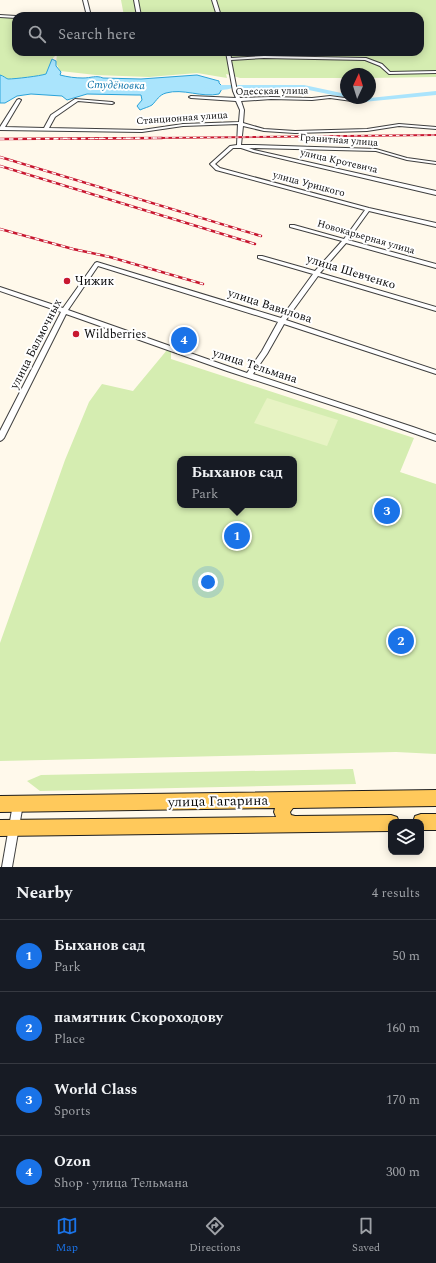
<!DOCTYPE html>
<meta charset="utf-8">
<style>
:root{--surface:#171b24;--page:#20242c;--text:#f1f3f6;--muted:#9ea1a6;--line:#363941;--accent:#1a73e8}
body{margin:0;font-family:Spectral,serif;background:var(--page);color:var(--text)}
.controls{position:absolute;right:12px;bottom:12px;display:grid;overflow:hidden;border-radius:8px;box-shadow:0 2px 10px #0003}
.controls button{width:36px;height:36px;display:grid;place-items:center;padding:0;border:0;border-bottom:1px solid var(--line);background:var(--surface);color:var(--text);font:20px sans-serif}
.compass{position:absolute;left:340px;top:68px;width:36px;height:36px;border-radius:50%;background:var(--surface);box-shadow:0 2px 10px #0003;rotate:4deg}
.you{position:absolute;left:208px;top:582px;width:14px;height:14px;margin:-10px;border:3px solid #fff;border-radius:50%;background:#1a73e8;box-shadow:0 0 0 6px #1a73e833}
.badge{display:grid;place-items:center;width:26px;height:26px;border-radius:50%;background:var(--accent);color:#fff;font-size:13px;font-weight:700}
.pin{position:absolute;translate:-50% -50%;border:2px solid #fff;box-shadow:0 1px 4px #0006}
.popup{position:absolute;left:177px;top:456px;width:120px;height:52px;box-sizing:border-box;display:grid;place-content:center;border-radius:8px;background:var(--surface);filter:drop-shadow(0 1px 3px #0005);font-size:13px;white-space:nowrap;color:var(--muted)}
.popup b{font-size:15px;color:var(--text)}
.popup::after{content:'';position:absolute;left:50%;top:100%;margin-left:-8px;border:8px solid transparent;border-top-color:var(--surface)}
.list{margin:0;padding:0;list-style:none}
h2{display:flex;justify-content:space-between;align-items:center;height:52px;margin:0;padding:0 16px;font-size:17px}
h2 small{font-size:13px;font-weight:400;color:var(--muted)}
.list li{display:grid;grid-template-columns:26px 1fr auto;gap:12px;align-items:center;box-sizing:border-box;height:72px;padding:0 16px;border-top:1px solid var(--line)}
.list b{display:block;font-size:15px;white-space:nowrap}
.list p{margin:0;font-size:13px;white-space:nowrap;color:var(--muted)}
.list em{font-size:13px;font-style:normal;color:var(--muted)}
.icon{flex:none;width:22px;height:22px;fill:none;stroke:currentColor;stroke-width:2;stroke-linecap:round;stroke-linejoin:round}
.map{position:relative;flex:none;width:436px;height:867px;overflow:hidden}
.search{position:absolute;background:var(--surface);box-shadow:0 2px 10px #0003;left:12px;right:12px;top:12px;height:44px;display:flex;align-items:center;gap:10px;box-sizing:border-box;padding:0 14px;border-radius:12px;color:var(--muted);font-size:15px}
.sheet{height:340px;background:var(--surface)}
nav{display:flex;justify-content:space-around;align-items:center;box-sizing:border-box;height:56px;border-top:1px solid var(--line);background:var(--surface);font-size:11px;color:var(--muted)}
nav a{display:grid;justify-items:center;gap:2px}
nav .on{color:var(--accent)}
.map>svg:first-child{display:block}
.green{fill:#d5edb1;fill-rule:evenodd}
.pitch{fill:#e7f3c3}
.water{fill:#aae4fc;stroke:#2aa3da}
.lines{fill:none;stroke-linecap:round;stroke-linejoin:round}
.river{fill:#aae4fc;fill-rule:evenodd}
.minor-casing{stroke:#3f3f3f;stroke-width:2}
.primary-casing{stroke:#1d1d1d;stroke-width:2}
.minor{fill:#fff;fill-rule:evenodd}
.primary{fill:#ffc95b;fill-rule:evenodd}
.rail-far1-casing{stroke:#c81830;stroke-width:2}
.rail-casing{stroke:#c81830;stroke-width:2.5}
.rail-far1{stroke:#fff;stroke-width:1;stroke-dasharray:3.5;stroke-linecap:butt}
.rail{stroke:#fff;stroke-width:1.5;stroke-dasharray:4.5;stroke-linecap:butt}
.poi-dot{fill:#c81830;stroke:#fff;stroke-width:1.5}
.labels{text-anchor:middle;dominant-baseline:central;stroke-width:4;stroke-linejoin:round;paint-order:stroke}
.far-street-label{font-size:10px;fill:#0c0c0c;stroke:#fff}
.far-water-label{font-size:11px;font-style:italic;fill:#0a71a8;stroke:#fff}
.street-label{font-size:12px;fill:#0c0c0c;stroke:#fff}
.poi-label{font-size:12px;fill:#0c0c0c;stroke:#fff;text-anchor:start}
.near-street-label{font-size:14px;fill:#0c0c0c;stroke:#fff}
</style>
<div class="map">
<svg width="436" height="867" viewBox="0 0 436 867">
<rect width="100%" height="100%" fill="#fff9eb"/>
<!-- green -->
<g class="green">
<path d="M121 0H436V77L370 78V74H346V78H240L226 74 227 78 197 73 149 77 96 75 60 71 56 63 57 54 52 59 46 74C40 76 15 79 8 79 5 78 4 76 0 75V17H16V52H420V16H124Z"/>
<path d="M167 350 171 352V359L414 438 400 472 436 484V754L396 752 0 761V643L65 460 89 402 102 384 133 391ZM180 459H294V505H180Z"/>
<polygon points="353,769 356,784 40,791 27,781 41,775"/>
</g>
<!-- pitch -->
<polygon class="pitch" points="267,398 338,420 327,446 254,423"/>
<!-- water -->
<path class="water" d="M52 59 56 61V66L61 72 60 75C68 77 75 78 83 78 91 78 96 75 103 78L141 79 197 75 219 81V83L223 87 219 94C202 98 183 88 166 93 159 95 157 100 152 105 149 107 144 108 140 110L137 106 142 100 141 95H136L87 94 67 100 62 96 31 94 17 96 5 103H0V75C4 76 5 78 8 79 15 79 40 76 46 74Z"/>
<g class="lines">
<!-- river -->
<g class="river">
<path d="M204 85H231L234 87 238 85H304L346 94 347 98 304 89H238L234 87C229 91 209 91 203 87Z"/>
<polygon points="436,91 436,95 363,102 351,98 370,98"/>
</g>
<defs>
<g id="minor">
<polygon points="83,0 87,0 91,16 87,16"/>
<polygon points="134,0 138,0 141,16 137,16"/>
<polygon points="212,0 216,0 221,16 217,16"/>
<polygon points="0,15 16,16 16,18 0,17"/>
<path d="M226 52H230L231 58 264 56 366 58 382 64 390 72 436 71V73L389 74 380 66 365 60 264 58 231 60 237 91 240 98 271 97 312 98 330 96 352 99 354 100 352 101 330 98 312 100 271 99 241 101 244 110 243 123 264 129 295 131 367 129 399 124 436 127V129L399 126 367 131 295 133 264 131 243 126 241 145H254L376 149 407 158 436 162V164L407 160 376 151 249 148 254 150 436 191V195L253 152 241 148H233L215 164 220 168 369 208 436 223V227L369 211 348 240 436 264V268L346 243 320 273 436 307V311L318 276 286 320 436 370V374L284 324 267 354 253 374 413 427 436 435V441L356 413 227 371 66 314 4 438 2 440 0 441V431L61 312 0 291V287L63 308 95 263 97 262 281 318 313 274 258 258V256H262L315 271 342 241 290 227V225H294L344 239 365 210 216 170 210 164 230 146 237 145 238 124 183 126 142 132 0 130V127L17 100 19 99 21 100 5 127 44 128 51 115 75 99 112 102 114 103 112 104 78 101 55 117 49 128 142 130 183 124 239 122 240 110 236 101 191 98 189 97 191 96 236 98 233 91ZM98 266 278 322 262 351 247 373 68 310Z"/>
<polygon points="18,799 22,800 23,804 12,867 2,867 13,804 14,800"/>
</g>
<g id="primary">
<polygon points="436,790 436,806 293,808 290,812 291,815 295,816 391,815 397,817 399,822 391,822 391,831 0,836 0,820 276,817 274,812 275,808 0,812 0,796"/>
<polygon points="421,814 436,814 436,830 421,830 421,822 413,822 415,816"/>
</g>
</defs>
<!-- minor casing -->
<use href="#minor" class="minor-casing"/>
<!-- primary casing -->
<use href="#primary" class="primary-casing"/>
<!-- minor -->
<use href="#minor" class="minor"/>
<!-- primary -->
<use href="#primary" class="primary"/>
<defs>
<polyline id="rail-far1" points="53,139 436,135"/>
<g id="rail">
<polyline points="0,139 162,138"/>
<polyline points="0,157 261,236"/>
<polyline points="0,166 255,244"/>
<polyline points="0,229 73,249 110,257 203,284"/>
</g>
</defs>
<!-- rail-far1 casing -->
<use href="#rail-far1" class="rail-far1-casing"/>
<!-- rail casing -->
<use href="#rail" class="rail-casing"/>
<!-- rail-far1 -->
<use href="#rail-far1" class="rail-far1"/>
<!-- rail -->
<use href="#rail" class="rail"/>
</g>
<!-- markers -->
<g class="poi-dot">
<circle cx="67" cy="281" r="4"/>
<circle cx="76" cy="334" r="4"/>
</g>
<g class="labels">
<!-- far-street labels -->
<g class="far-street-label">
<text transform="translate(272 91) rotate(-1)">Одесская улица</text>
<text transform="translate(182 118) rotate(-4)">Станционная улица</text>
<text transform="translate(339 140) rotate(4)">Гранитная улица</text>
<text transform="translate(339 161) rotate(13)">улица Кротевича</text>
<text transform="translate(309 184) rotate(15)">улица Урицкого</text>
<text transform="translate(366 237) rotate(16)">Новокарьерная улица</text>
</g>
<!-- far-water labels -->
<g class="far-water-label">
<text transform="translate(116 85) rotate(1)">Студёновка</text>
</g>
<!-- street labels -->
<g class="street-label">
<text transform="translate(351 272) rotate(17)">улица Шевченко</text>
<text transform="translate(270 306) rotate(18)">улица Вавилова</text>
<text transform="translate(36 344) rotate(-63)">улица Балмочных</text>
<text transform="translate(255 366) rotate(18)">улица Тельмана</text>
</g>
<!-- poi labels -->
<g class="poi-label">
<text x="75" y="281">Чижик</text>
<text x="84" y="334">Wildberries</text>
</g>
<!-- near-street labels -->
<g class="near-street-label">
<text transform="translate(218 801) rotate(-1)">улица Гагарина</text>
</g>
</g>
</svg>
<div class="controls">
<button><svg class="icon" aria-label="layers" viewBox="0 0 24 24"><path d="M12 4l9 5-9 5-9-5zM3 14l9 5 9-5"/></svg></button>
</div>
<svg class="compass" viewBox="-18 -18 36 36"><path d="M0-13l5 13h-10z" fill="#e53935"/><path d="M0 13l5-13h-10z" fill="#9ea1a6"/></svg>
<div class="you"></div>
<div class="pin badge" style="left:237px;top:536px">1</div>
<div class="popup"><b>Быханов сад</b>Park</div>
<div class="pin badge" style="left:401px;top:641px">2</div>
<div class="pin badge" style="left:387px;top:511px">3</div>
<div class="pin badge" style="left:184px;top:340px">4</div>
<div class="search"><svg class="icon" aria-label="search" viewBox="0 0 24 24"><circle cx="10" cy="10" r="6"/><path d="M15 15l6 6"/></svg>Search here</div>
</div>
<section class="sheet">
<h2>Nearby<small>4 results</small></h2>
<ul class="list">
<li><span class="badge">1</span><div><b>Быханов сад</b><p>Park</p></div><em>50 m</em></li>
<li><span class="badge">2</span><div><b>памятник Скороходову</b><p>Place</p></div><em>160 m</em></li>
<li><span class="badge">3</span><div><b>World Class</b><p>Sports</p></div><em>170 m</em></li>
<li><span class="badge">4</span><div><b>Ozon</b><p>Shop · улица Тельмана</p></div><em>300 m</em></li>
</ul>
</section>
<nav>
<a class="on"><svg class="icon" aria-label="map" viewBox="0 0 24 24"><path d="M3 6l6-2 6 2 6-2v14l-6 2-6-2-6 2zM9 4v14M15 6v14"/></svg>Map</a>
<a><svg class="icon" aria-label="directions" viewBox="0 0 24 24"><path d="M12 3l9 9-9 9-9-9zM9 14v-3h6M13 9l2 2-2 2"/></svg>Directions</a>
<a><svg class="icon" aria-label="saved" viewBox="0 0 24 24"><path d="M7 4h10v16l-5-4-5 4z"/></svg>Saved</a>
</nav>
